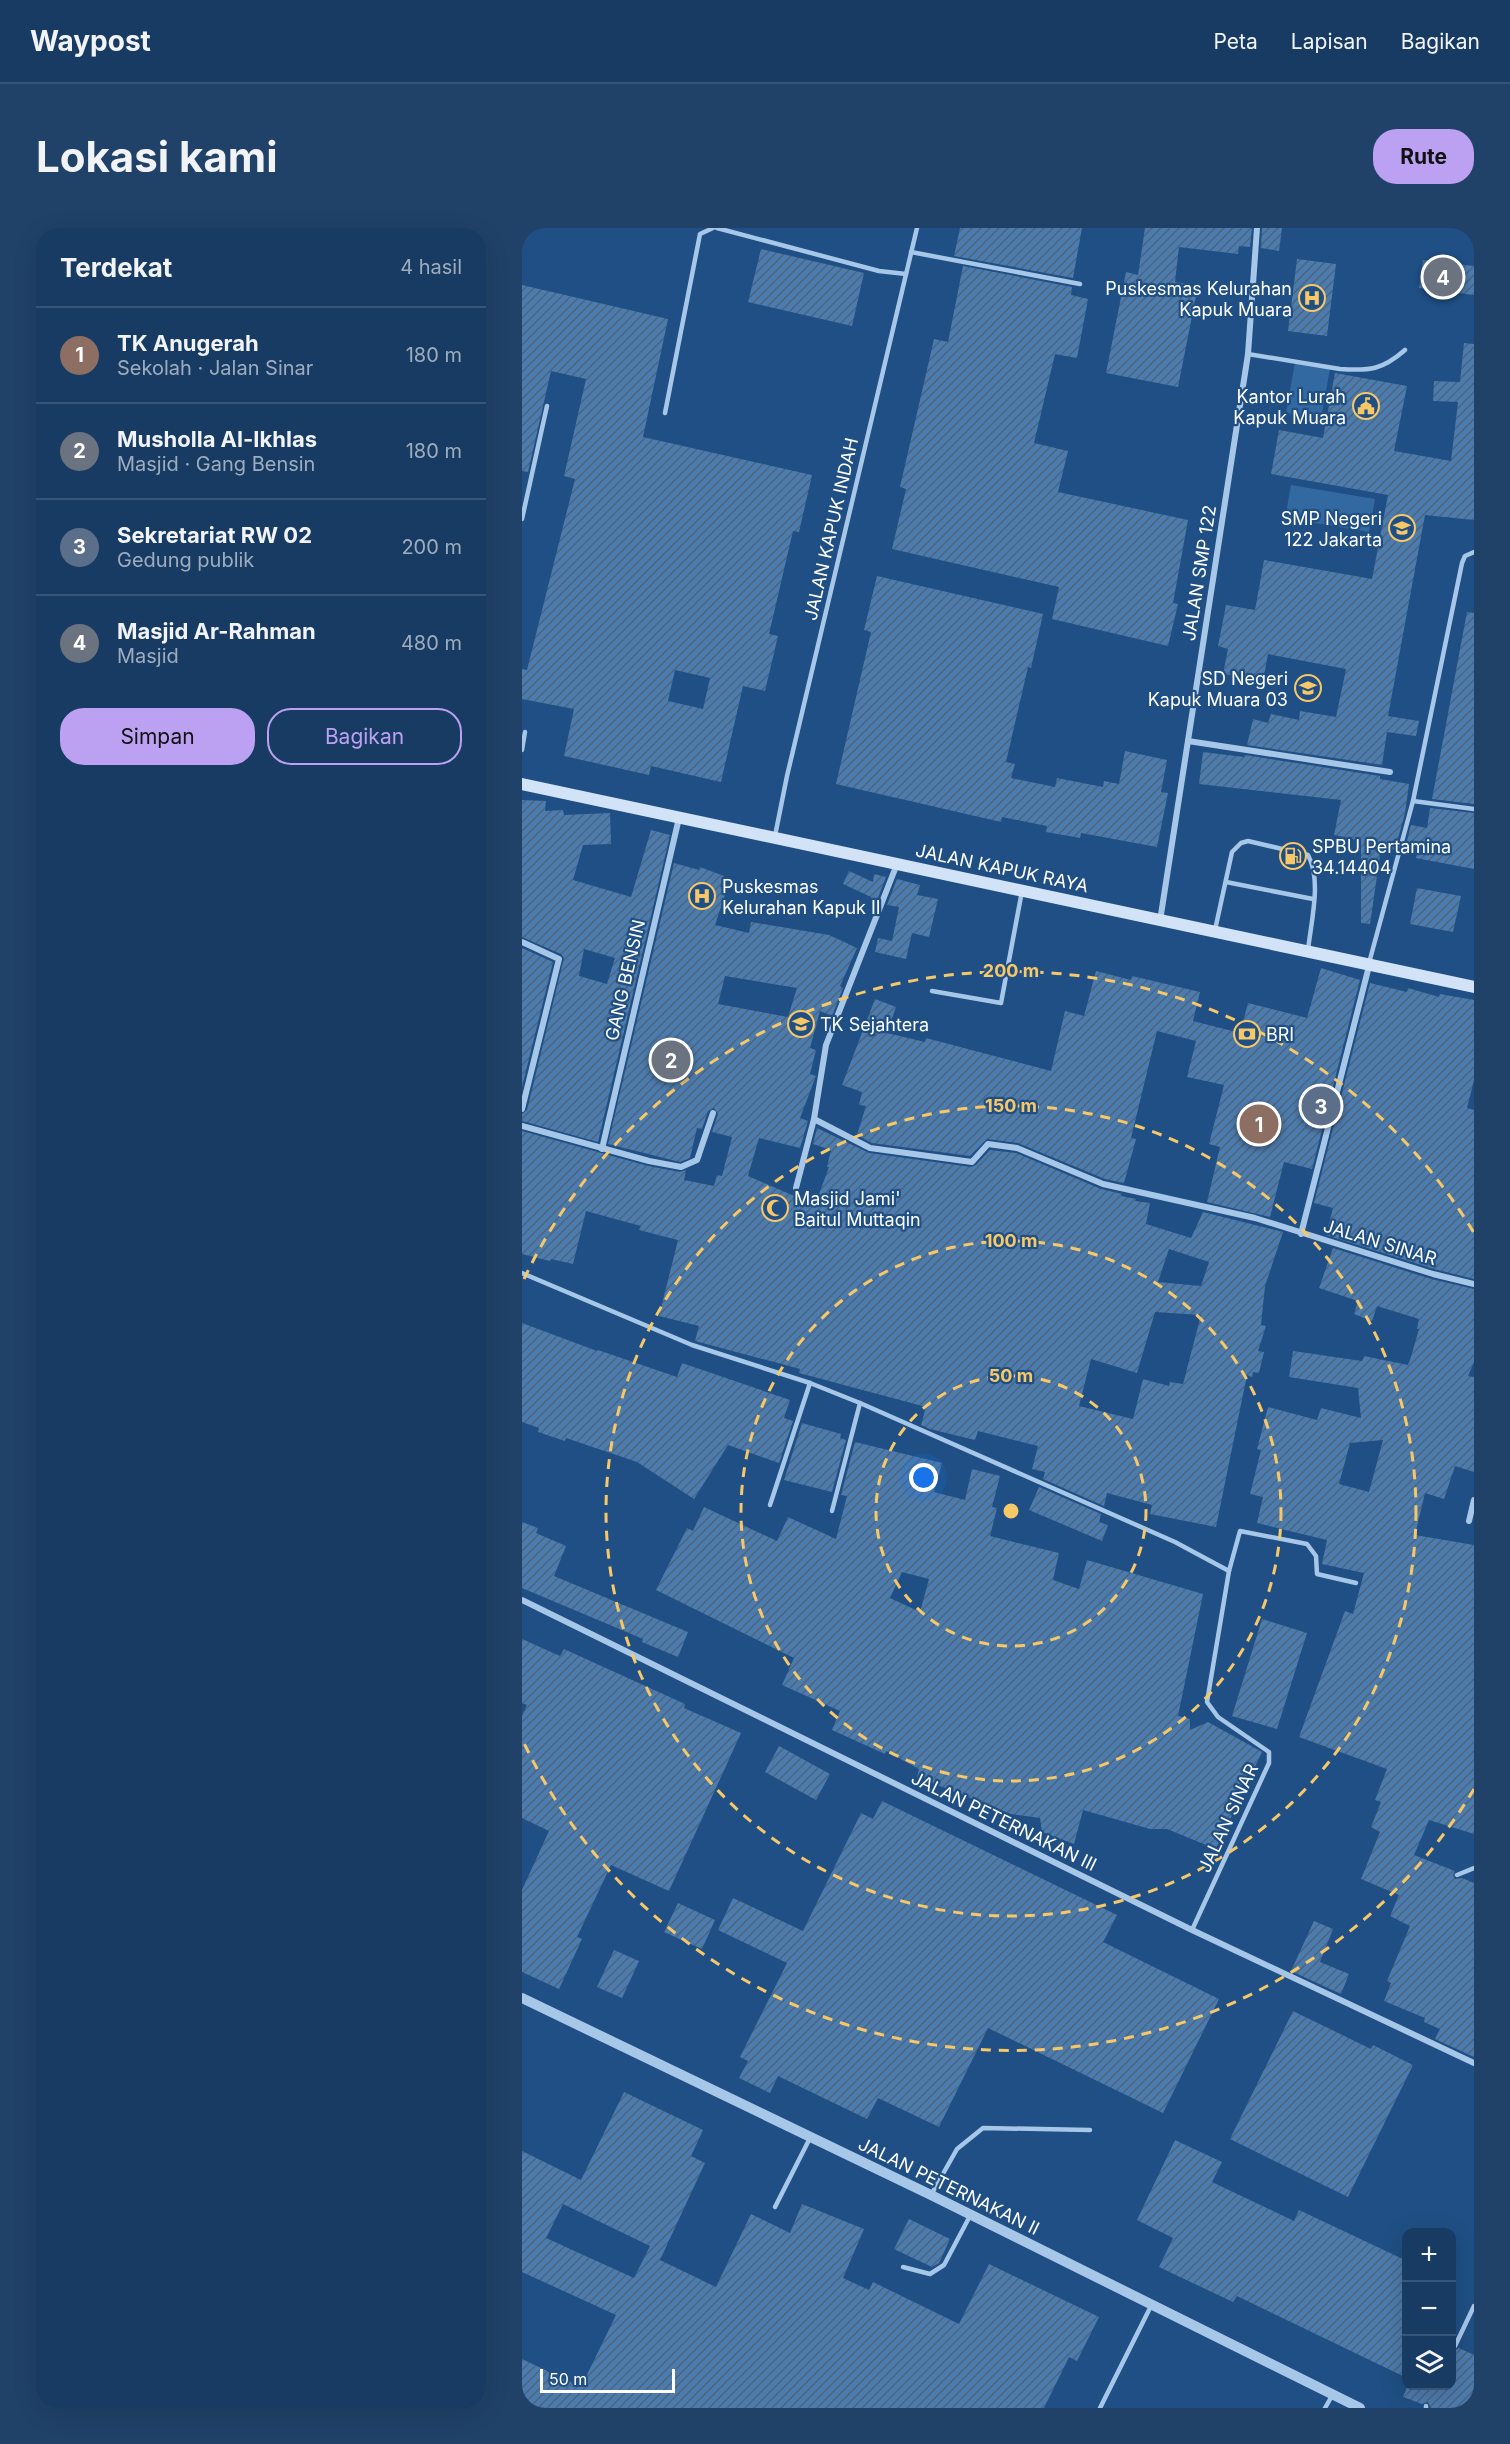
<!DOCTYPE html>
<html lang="id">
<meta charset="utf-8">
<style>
:root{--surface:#173b63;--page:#204269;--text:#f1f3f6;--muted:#9eadbe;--line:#365578;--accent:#bca0f2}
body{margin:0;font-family:Inter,sans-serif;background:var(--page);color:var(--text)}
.controls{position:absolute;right:18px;bottom:18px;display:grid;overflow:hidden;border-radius:12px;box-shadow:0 6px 24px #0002}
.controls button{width:54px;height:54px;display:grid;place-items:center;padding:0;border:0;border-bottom:2px solid var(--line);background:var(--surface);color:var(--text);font:30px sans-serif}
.scale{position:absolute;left:18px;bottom:15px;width:135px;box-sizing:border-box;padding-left:6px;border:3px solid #fff;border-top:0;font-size:16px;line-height:21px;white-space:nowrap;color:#fff;-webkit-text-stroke:4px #1f4f84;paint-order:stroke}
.you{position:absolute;left:402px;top:1250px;width:21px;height:21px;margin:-15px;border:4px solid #fff;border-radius:50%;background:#1a73e8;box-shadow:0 0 0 9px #1a73e833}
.badge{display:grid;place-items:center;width:39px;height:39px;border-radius:50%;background:var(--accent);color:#fff;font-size:20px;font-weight:700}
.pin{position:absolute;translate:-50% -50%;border:3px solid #fff;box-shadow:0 2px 6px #0006}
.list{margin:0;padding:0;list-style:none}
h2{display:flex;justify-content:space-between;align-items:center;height:78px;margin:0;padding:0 24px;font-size:26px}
h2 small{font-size:20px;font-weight:400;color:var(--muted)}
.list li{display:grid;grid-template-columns:39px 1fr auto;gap:18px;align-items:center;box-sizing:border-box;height:96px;padding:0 24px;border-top:2px solid var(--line)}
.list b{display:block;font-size:22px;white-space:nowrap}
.list p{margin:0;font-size:20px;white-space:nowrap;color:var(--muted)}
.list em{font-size:20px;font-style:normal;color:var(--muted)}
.actions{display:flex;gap:12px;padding:18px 24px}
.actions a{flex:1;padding:14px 0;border:2px solid var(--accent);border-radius:24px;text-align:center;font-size:21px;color:var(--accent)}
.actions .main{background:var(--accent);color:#111}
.icon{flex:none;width:33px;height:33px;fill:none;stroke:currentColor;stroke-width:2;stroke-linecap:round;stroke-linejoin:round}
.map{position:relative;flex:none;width:952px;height:2180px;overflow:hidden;border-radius:24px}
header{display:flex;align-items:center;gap:36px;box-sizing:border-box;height:84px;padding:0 30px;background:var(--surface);border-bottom:2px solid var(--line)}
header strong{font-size:28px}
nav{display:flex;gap:33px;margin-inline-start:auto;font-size:21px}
.intro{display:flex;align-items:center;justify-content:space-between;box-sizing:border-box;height:144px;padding:0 36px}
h1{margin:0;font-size:42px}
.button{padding:15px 27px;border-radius:24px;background:var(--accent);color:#111;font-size:21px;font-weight:700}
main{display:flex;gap:36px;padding:0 36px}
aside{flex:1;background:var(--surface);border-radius:24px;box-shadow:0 6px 24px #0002}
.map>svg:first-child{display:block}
.green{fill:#3369a1}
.building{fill:url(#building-hatch);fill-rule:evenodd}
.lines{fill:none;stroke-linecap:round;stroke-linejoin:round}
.service{stroke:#a7c7e9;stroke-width:4.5}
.minor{stroke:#a7c7e9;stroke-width:6}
.tertiary{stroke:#a7c7e9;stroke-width:10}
.secondary{stroke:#d2e3f7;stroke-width:12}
.ring{fill:none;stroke:#f7c867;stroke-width:3;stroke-dasharray:10 8}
.labels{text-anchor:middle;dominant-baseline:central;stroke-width:4.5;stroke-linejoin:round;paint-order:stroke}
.poi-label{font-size:18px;fill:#fff;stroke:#1f4f84;text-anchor:start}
.street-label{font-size:18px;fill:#fff;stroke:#1f4f84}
.centre{fill:#f7c867;stroke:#1f4f84;stroke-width:3}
.ring-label{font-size:18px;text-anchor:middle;font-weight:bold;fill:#f7c867;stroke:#1f4f84;stroke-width:4.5;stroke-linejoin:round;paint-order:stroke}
</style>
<header>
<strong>Waypost</strong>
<nav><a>Peta</a><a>Lapisan</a><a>Bagikan</a></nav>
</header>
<div class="intro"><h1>Lokasi kami</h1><a class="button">Rute</a></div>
<main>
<aside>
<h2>Terdekat<small>4 hasil</small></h2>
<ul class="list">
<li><span class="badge" style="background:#8d6e63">1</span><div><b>TK Anugerah</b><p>Sekolah · Jalan Sinar</p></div><em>180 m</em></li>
<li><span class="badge" style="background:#6b7280">2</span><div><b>Musholla Al-Ikhlas</b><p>Masjid · Gang Bensin</p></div><em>180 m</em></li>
<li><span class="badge" style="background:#5c6f8a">3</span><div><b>Sekretariat RW 02</b><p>Gedung publik</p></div><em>200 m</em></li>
<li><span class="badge" style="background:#6b7280">4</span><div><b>Masjid Ar-Rahman</b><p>Masjid</p></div><em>480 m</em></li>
</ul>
<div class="actions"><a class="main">Simpan</a><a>Bagikan</a></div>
</aside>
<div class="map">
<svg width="952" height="2180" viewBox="0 0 952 2180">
<defs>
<pattern id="building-hatch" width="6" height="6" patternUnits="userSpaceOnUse" patternTransform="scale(1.5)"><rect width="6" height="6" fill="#4c7bae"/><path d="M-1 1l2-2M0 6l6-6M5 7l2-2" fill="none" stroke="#4c647d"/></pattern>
</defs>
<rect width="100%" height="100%" fill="#1f4f84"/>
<!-- green -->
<g class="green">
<polygon points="773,134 808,141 799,191 764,185"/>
<polygon points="769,257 853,271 847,304 763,290"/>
</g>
<!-- building -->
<g class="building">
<polygon points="438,0 560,0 551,50 432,28"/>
<polygon points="623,0 730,0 728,19 717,18 716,26 657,19 653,54 676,58 656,159 584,145 604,44 616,47"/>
<polygon points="740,0 760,0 757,23 739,20"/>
<polygon points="239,21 342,45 330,98 226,74"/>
<polygon points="775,31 814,36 805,108 766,103"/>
<polygon points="901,32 952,38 952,67 897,60"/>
<polygon points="441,38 550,59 549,67 566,71 555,130 533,126 512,215 546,223 536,264 666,292 651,375 656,376 646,418 530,391 537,359 370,321 384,261 378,259 412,111 426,114"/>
<path d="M0 57 146 91 121 209 290 247 277 304 271 303 247 406 256 408 243 463 221 458 199 554 129 538 127 547 42 528 52 481 0 471V441L5 442 53 251 42 248 64 151 29 143 6 244 0 243ZM153 442 188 450 181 481 146 473Z"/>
<polygon points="942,115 952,116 952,292 903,287 866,488 897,493 894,508 865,504 860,537 725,517 731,491 746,495 749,486 777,492 778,483 814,489 824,441 746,426 741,453 701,446 706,421 696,418 704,377 733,382 742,332 850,351 866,267 749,246 757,202 801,210 813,145 885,158 872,223 929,233 936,174 911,173 912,153 938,154"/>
<polygon points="355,348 521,386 509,440 506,439 484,534 493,536 489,550 533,559 535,550 581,559 582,553 597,556 603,523 645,532 639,564 646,565 635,619 559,605 558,610 524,604 525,598 480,589 479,594 314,556 349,404 342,402"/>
<polygon points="945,384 952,385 952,576 910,571"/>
<polygon points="681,524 722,529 723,527 858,548 858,551 887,556 883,585 873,622 859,620 848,696 839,695 839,613 812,607 819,572 677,556"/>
<path d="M0 572 24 573 23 583 41 582 42 587 88 585 89 616 61 617 51 652 109 669 129 602 148 607 76 914 0 893V886L5 882 42 730 39 726 0 709ZM62 721 93 730 85 756 57 748Z"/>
<polygon points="908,580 952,585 952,641 894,630 895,626 882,624 889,597 905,600"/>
<path d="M152 635 177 642 178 639 202 648 198 659 205 661 193 697 227 705 229 694 307 707 335 720 318 758 321 760 310 788 298 783 288 820 294 822 288 846 294 848 278 890 286 893 278 920 237 910 226 948 293 977 307 939H305L309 922 291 916 295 900 347 925 449 939 454 937 468 922 494 925 579 961 600 966 599 968 614 971 613 973 628 975 624 996 669 1010 681 984 761 1004 743 1058 739 1097 744 1098 736 1123 742 1124 737 1145 731 1144 730 1149 725 1147 694 1299 628 1286 630 1277 585 1265 582 1278 521 1251 523 1244 510 1241 516 1218 456 1203 453 1212 408 1201 399 1197 404 1179 277 1145 278 1141 173 1113 177 1098 137 1088 156 1012 117 1002 119 998 64 983 51 1036 29 1031 28 1033 0 1026V903L126 938 158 944 164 942 162 952 192 958 195 947 200 948 210 909 190 904 196 886 192 880 186 883 180 901 175 900 168 930 158 934 86 916ZM203 748 275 760 266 789 196 776ZM647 1021 687 1034 679 1058 636 1054ZM633 1084 679 1087 661 1156 648 1154 647 1158 621 1151 611 1191 557 1178 569 1131 615 1145Z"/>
<polygon points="327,643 351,654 352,646 364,649 354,675 349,674 349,669 321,656"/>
<polygon points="375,651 398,657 395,667 416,671 407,709 390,705 384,731 353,724 356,710 370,713 377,679 365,677"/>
<polygon points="895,660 939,668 931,704 888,696"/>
<polygon points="0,720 31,734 0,859"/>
<polygon points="799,740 838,752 790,941 762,934 748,989 685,974 698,919 687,916 702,857 665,849 674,813 635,803 609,910 614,911 602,955 583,951 496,915 465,911 448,928 350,915 335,907 344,878 337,877 340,864 320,857 353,771 374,779 365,805 403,814 404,810 529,843 543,783 562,788 574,743 609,752 610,748 678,764 671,793 718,805 726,775 785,790"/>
<polygon points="848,755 885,764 886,760 917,769 918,766 952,772 952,852 945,880 952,882 952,1051 912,1041 804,1007 811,980 792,975"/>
<path d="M811 1020 909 1051 952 1061V1134L946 1148 952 1149V1244L933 1238 922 1271 903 1265 893 1307 952 1317V1606L907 1592 892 1627 933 1643 931 1647 933 1651 940 1650 952 1655V1829L913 1811 918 1801 902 1794 903 1790 862 1773 869 1755 865 1753 888 1698 868 1688 877 1667 839 1651 858 1604 849 1599 859 1574 853 1572 865 1541 777 1509 823 1383 831 1386 842 1345 800 1336 805 1312 735 1295 741 1269 728 1266 739 1222 735 1221 746 1179 795 1192 799 1180 839 1190 836 1160 767 1149 771 1123 840 1133 842 1128 886 1137 888 1132 897 1101H895L897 1091 855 1078 850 1093 832 1086 836 1073 797 1060ZM861 1212 847 1264 817 1256 828 1215Z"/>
<polygon points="0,1095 75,1123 76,1122 155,1149 160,1135 268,1172 262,1190 271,1193 257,1235 206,1217 172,1271 115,1234 44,1210 43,1213 16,1204 17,1200 0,1194"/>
<polygon points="280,1195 319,1206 318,1210 324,1212 310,1264 262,1252"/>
<path d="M333 1214 420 1235 412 1264 443 1272 450 1241 478 1248 470 1279 475 1280 468 1308 537 1325 531 1352 557 1361 565 1332 681 1366 656 1488 668 1491V1502L686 1494 740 1524 694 1621 645 1601H628L561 1582 552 1616 520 1604 518 1590 489 1586 395 1549 397 1541 364 1523 363 1526 310 1502 318 1483 260 1457 272 1430 134 1362 165 1300 171 1303 182 1279 255 1313 266 1289 314 1311 325 1268 319 1267ZM380 1344 407 1351 398 1384 368 1370Z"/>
<polygon points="517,1259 579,1286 577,1294 586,1297 580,1313 507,1282"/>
<polygon points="0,1294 16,1300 14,1305 44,1318 32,1348 166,1404 156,1429 120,1414 121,1411 0,1360"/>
<polygon points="740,1391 785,1405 755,1501 710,1488"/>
<polygon points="0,1411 38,1428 42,1421 163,1476 162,1480 219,1505 147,1663 89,1637 55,1709 60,1711 37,1761 0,1744 0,1662 27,1603 0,1590 0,1488 5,1477 0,1475"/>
<polygon points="257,1518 308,1546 294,1572 243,1544"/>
<polygon points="360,1573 595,1687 581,1714 697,1771 641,1885 466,1800 417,1899 356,1870 345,1891 256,1848 248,1865 217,1850 226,1833 218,1829 265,1735 196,1702 211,1670 281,1703 339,1585 351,1591"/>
<polygon points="156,1675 193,1692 180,1721 142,1704"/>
<polygon points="792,1693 811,1701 798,1734 827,1746 819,1766 769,1743"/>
<polygon points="92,1722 117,1733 100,1770 75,1759"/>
<polygon points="771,1783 849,1821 851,1817 891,1837 826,1969 708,1911"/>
<path d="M102 1864 181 1902 169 1928 183 1935 138 2032 194 2059 229 1986 268 2005 280 1976 342 2001 321 2050 347 2062 351 2054 437 2096 467 2036 577 2089 555 2133 547 2129 522 2180H0V2131L59 2159 94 2087 0 2044V1923L59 1952ZM41 1976 128 2018 112 2050 24 2010Z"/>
<polygon points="653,1912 700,1934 690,1954 772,1993 777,1982 885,2033 885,2150 715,2068 711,2074 637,2039 651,2010 615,1992"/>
<polygon points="387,1991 428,2011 417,2035 410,2039 372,2021"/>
<polygon points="937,2120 952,2127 952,2180 909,2180 906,2174 900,2176 881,2169 886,2157 930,2157 930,2121 934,2122"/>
</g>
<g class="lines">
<!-- service -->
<g class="service">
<polyline points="195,0 357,43 384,46"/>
<polyline points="389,24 558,56"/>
<path d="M726 126 818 141C848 143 860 142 883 122"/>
<polyline points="143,185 178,6 191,0"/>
<polyline points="0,291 25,178"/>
<polyline points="0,522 3,504"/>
<polyline points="891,573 952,581"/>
<polyline points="253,608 265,548 395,0"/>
<polyline points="704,654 791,671"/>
<path d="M693 702 710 624 719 615 726 613 786 627C800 652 789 694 786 722"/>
<polyline points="847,735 891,573 940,335 943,328 952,324"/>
<polyline points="410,763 479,775 500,663"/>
<polyline points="0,1045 170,1117 288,1155 338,1175 653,1314 707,1343"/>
<polyline points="248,1277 288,1155"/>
<polyline points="310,1283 338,1175"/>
<polyline points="935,1647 952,1640"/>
<polyline points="670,1702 747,1535 747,1524 696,1489 685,1474 707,1343 718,1303 785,1316 794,1328 795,1346 834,1355"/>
<polyline points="409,1967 435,1921 461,1900 568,1902"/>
<polyline points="253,1979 288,1910"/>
<polyline points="381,2039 408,2046 422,2037 449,1986"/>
<polyline points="933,2118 952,2078"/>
<polyline points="578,2180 630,2076"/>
<polyline points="803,2180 811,2166"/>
<polyline points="904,2180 904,2178"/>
</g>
<!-- minor -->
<g class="minor">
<polyline points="666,513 868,544"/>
<polyline points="638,693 726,126 735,0"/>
<polyline points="0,714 37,731 0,881"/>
<polyline points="292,891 348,920 450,934 466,916 495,920 581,956 733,990 911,1046 952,1056"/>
<polyline points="0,898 127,933 159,939 175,932 191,885"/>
<polyline points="80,921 157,590"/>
<polyline points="274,960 292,891 304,817 375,636"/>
<polyline points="779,1006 847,738"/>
<polyline points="947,1293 952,1272"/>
<polyline points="0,1372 670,1702 952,1835"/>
</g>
<!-- tertiary -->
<polyline class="tertiary" points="0,1770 409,1967 838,2180"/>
<!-- secondary -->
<polyline class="secondary" points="0,556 952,759"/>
</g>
<!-- distance rings -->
<g class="ring">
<circle cx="489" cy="1283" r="135"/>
<circle cx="489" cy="1283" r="270"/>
<circle cx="489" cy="1283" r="405"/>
<path d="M952 1561A540 540 0 0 1 2 1515M2 1051A540 540 0 0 1 952 1005"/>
</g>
<!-- icons -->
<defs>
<symbol id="hospital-ring" viewBox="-11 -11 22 22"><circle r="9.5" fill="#1f4f84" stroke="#f7c867" stroke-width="1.5"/><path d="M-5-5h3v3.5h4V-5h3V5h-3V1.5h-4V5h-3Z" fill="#f7c867"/></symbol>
<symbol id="civic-ring" viewBox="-11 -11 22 22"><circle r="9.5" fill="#1f4f84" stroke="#f7c867" stroke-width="1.5"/><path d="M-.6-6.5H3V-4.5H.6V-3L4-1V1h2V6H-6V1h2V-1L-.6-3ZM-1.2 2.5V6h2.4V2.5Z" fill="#f7c867"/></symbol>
<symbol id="school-ring" viewBox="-11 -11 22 22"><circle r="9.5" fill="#1f4f84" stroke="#f7c867" stroke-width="1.5"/><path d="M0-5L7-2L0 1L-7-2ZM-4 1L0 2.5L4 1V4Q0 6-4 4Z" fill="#f7c867"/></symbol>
<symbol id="fuel-ring" viewBox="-11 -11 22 22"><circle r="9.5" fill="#1f4f84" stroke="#f7c867" stroke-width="1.5"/><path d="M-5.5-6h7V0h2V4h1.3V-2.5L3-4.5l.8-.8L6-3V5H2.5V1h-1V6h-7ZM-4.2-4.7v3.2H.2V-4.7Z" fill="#f7c867"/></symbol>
<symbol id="bank-ring" viewBox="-11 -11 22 22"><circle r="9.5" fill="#1f4f84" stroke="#f7c867" stroke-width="1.5"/><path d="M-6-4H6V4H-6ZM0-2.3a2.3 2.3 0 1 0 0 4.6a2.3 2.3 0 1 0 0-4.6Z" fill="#f7c867"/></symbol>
<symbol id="mosque-ring" viewBox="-11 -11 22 22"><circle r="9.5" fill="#1f4f84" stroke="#f7c867" stroke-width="1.5"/><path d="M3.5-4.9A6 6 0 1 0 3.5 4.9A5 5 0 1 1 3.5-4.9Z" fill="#f7c867"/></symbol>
</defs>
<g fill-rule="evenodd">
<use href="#hospital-ring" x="775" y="55" width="30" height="30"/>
<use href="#civic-ring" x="829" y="163" width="30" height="30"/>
<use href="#school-ring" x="865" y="285" width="30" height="30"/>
<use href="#school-ring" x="771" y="445" width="30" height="30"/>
<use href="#fuel-ring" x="756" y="613" width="30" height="30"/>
<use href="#hospital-ring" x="165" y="653" width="30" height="30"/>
<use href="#school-ring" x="264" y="781" width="30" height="30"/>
<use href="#bank-ring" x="710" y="791" width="30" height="30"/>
<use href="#mosque-ring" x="238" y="965" width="30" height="30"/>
</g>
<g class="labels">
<!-- poi labels -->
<g class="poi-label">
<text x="770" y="60" text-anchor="end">Puskesmas Kelurahan<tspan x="770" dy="21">Kapuk Muara</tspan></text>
<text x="824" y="168" text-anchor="end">Kantor Lurah<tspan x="824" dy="21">Kapuk Muara</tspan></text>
<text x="860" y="290" text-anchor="end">SMP Negeri<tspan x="860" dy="21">122 Jakarta</tspan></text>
<text x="766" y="450" text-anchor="end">SD Negeri<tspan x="766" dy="21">Kapuk Muara 03</tspan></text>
<text x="790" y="618">SPBU Pertamina<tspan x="790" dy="21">34.14404</tspan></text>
<text x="200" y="658">Puskesmas<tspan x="200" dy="21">Kelurahan Kapuk II</tspan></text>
<text x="298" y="796">TK Sejahtera</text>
<text x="744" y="806">BRI</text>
<text x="272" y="970">Masjid Jami'<tspan x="272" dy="21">Baitul Muttaqin</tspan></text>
</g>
<!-- street labels -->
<g class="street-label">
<text transform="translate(309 301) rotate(-77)">JALAN KAPUK INDAH</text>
<text transform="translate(677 345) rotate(-81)">JALAN SMP 122</text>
<text transform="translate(480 640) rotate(12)">JALAN KAPUK RAYA</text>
<text transform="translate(103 752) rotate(-77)">GANG BENSIN</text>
<text transform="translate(858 1014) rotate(17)">JALAN SINAR</text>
<text transform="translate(706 1590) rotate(-65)">JALAN SINAR</text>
<text transform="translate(482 1593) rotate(26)">JALAN PETERNAKAN III</text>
<text transform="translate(427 1958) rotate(26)">JALAN PETERNAKAN II</text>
</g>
</g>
<circle cx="489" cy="1283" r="9" class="centre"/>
<g class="ring-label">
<text x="489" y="749">200 m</text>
<text x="489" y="884">150 m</text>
<text x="489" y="1019">100 m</text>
<text x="489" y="1154">50 m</text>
</g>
</svg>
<div class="controls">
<button>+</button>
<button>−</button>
<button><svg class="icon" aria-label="layers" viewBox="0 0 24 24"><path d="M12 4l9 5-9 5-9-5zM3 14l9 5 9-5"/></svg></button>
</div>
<div class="scale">50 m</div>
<div class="you"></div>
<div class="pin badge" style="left:737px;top:896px;background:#8d6e63">1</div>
<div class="pin badge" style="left:149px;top:832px;background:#6b7280">2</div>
<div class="pin badge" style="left:799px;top:878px;background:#5c6f8a">3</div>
<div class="pin badge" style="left:921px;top:49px;background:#6b7280">4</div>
</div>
</main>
